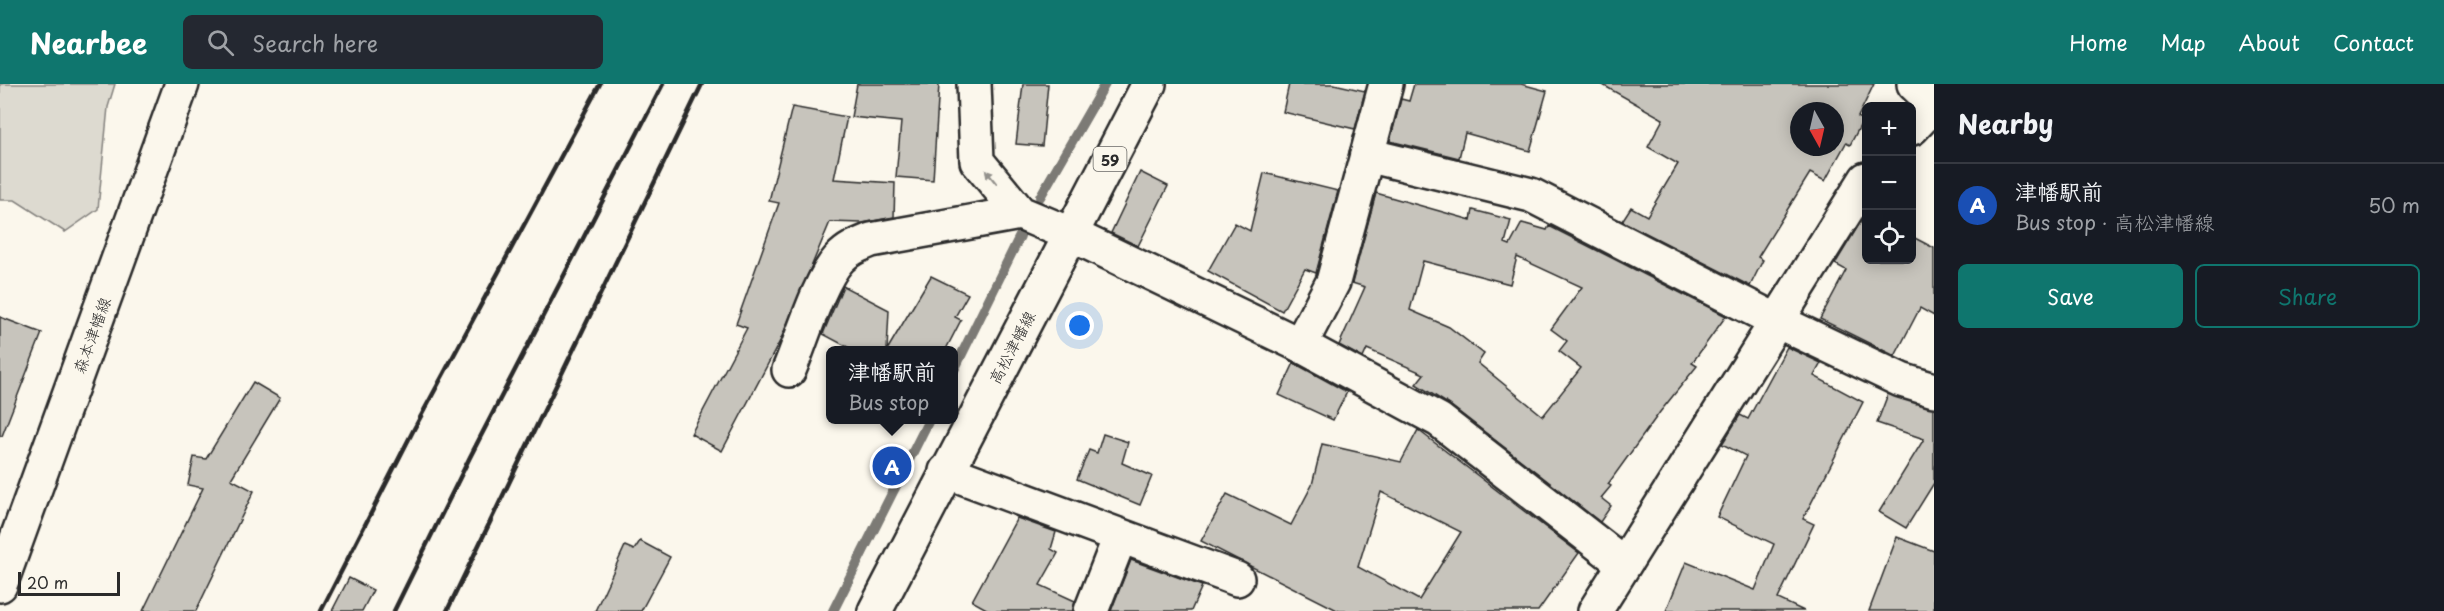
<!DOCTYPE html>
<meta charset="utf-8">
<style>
:root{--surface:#171b24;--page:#242831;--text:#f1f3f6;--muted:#9ea1a6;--line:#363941;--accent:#0f766e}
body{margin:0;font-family:"Playpen Sans","Klee One",sans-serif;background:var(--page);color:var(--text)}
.controls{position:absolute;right:18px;top:18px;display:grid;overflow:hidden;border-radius:9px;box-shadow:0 3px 15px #0003}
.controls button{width:54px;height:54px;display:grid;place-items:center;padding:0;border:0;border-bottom:2px solid var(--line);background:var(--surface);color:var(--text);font:30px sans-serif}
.compass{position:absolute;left:1790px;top:18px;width:54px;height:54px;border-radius:50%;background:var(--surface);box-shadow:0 3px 15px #0003;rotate:172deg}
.scale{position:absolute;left:18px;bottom:15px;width:102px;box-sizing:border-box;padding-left:6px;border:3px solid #2b2b2b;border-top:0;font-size:16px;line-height:21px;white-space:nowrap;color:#2b2b2b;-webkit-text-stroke:4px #fbf7ec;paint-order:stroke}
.you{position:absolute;left:1080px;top:242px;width:21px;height:21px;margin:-15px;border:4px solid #fff;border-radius:50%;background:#1a73e8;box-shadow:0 0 0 9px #1a73e833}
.badge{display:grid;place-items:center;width:39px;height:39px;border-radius:50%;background:var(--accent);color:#fff;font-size:20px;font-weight:700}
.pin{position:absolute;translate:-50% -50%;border:3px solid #fff;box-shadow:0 2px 6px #0006}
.popup{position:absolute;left:826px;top:262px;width:132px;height:78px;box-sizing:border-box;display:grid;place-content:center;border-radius:9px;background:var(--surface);filter:drop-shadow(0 2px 4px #0005);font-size:20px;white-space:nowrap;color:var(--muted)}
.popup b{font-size:22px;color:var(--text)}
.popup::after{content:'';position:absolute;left:50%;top:100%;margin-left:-12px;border:12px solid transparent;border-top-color:var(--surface)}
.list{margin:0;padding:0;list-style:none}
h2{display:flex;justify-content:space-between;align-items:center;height:78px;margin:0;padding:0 24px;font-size:26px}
h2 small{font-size:20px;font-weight:400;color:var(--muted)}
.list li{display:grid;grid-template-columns:39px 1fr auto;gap:18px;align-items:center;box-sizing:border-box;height:84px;padding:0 24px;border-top:2px solid var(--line)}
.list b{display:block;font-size:22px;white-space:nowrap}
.list p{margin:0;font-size:20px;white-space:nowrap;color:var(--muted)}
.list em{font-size:20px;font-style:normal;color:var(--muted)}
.actions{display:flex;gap:12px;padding:18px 24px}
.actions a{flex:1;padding:14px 0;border:2px solid var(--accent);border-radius:9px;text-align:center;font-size:21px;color:var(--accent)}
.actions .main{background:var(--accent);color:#fff}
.icon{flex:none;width:33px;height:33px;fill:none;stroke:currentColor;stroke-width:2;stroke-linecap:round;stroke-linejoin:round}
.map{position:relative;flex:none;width:1934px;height:527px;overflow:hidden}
header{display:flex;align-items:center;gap:36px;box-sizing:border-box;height:84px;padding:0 30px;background:var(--accent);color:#fff}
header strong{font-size:28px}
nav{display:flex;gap:33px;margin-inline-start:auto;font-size:21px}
.search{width:420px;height:54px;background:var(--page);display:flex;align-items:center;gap:15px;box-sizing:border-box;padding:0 21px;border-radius:9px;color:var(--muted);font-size:22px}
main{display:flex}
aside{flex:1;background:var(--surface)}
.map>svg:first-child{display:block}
.green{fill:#dddad0;stroke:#84827e;stroke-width:1.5}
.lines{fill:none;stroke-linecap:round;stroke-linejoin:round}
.stream{stroke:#7b7a75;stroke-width:10}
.building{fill:#c7c4bc;stroke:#2b2b2b;stroke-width:1.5;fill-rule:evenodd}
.street-casing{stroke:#2b2b2b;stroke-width:38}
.secondary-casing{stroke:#2b2b2b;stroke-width:38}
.primary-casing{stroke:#2b2b2b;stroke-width:38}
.street{stroke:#fbf7ec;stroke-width:33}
.secondary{stroke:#fbf7ec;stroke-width:33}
.primary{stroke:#fbf7ec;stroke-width:33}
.rail{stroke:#2b2b2b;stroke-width:4.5}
.oneway{fill:#93918c}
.labels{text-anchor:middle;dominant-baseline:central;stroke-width:6;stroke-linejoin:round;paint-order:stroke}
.shield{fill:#fbf7ec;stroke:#696865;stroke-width:1.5}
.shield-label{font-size:15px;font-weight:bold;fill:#2b2b2b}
.street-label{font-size:16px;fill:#2b2b2b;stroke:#fbf7ec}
</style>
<header>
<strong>Nearbee</strong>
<div class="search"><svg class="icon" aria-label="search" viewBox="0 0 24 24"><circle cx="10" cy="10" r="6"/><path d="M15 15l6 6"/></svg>Search here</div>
<nav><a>Home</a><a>Map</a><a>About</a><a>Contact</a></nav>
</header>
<main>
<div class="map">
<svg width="1934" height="527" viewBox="0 0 1934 527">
<rect width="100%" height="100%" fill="#fbf7ec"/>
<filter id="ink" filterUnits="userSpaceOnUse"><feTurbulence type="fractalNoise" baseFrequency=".0167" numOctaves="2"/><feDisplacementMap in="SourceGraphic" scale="12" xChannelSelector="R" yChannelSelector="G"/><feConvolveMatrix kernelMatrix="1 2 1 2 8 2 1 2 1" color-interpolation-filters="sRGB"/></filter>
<g filter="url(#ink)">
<!-- green -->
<polygon class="green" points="0,0 115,0 108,23 98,125 65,148 15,116 0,116"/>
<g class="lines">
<!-- stream -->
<g class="stream">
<polyline points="1040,113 1105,0"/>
<polyline points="954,286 1020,152"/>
<polyline points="833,527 929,336"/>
</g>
</g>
<!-- building -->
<g class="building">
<polygon points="857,0 939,0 933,96 896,93 901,38 851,33"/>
<polygon points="1023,0 1048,0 1042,62 1016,60"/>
<polygon points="1289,0 1334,0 1365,7 1355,45 1283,28"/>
<polygon points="1414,0 1521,0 1547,7 1530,67 1465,49 1459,74 1390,57 1401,15 1409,17"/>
<path d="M1601 0H1874L1858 33 1863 36 1850 61 1846 59 1825 97 1810 89 1758 173 1763 176 1750 202 1622 137 1631 123 1647 132 1678 80 1648 63 1663 35ZM1799 27H1835V63H1799Z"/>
<polygon points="792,23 847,33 834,95 895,99 894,133 862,139 830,138 780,257 722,367 691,350 747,244 736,240 779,119 769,117"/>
<polygon points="1140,88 1168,102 1138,162 1111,149"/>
<polygon points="1264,89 1338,107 1316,189 1305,185 1282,227 1208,187 1235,139 1250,147"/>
<path d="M1376 109 1471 136 1473 126 1511 136 1505 159 1510 161 1522 139 1547 146 1549 142 1726 232 1692 279 1697 282 1660 328 1608 400 1611 402 1601 414 1611 422 1600 438 1450 321 1416 300 1424 290 1367 265 1363 274 1339 261 1365 203 1352 199ZM1517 173 1582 203 1551 245 1567 257 1559 267 1581 284 1543 332 1478 279 1484 270 1449 243 1410 226 1423 177 1510 200Z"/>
<polygon points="1866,129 1866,176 1911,176 1911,152 1934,164 1934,232 1920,224 1895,272 1820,235 1846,186 1835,180"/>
<polygon points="931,192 968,210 955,233 961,236 945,267 855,267 823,250 843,202 889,226 887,266"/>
<polygon points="0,233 42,249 2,352 0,352"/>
<polygon points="1787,263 1821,279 1814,292 1863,318 1803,435 1814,440 1778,515 1804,527 1666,527 1686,478 1755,506 1774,460 1717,433 1746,372 1722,360 1740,331 1748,335"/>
<polygon points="1294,279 1347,308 1333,336 1279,311"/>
<polygon points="253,298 280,314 231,395 254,407 196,527 143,527 203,404 188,401 194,373 206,375"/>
<polygon points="1888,310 1934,324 1934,399 1906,444 1879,428 1924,355 1877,339"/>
<path d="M1418 346 1579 469 1538 527H1339L1201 457 1227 410 1291 441 1312 401 1322 360 1401 378ZM1381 408 1461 448 1419 516 1358 483Z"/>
<polygon points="1103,350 1128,358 1122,379 1152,392 1140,421 1077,395 1089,366 1097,369"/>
<polygon points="1017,434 1056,448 1051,465 1058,469 1040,501 1075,517 1073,527 990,527 972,517"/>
<polygon points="1897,453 1934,467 1934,527 1869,527"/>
<polygon points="640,457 670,473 641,527 595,527 625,462 634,466"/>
<polygon points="1131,476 1202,502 1191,527 1111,527"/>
<polygon points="349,494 373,506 362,527 332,527"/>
</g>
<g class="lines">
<defs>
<g id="street">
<polyline points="974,0 977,77 1020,129 1070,150 1300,261 1439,336 1624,480"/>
<polyline points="1914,0 1934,19"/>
<polyline points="1367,71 1531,111 1777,237 1901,296 1934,306"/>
<polyline points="1300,261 1333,198 1386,0"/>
<path d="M789 286C802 256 818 198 839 175 848 165 859 161 871 156L1020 129"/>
<polyline points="946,387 1237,495"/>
<polyline points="1091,527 1120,453"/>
</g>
<g id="secondary">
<polyline points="1912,44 1934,21"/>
<polyline points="0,501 182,0"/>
<polyline points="1595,527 1866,95"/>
</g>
<polyline id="primary" points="875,527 1149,0"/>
</defs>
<!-- street casing -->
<use href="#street" class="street-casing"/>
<!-- secondary casing -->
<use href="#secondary" class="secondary-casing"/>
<!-- primary casing -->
<use href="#primary" class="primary-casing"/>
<!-- street -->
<use href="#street" class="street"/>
<!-- secondary -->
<use href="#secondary" class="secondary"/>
<!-- primary -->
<use href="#primary" class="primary"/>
<!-- rail -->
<g class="rail">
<polyline points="321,527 414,345 600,0"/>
<polyline points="394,527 470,373 663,0"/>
<polyline points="447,527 702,0"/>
</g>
</g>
<!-- one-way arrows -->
<defs><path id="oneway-solid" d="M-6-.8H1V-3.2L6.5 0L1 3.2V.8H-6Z" transform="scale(1.5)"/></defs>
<use class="oneway" href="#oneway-solid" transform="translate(991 93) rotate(-129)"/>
</g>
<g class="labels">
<!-- shield labels -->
<rect class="shield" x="1093.5" y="63" width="33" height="24" rx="4.5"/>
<g class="shield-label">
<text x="1110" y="75">59</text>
</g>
<!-- street labels -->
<g class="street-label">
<text transform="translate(91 251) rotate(-70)">森本津幡線</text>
<text transform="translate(1011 263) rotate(-62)">高松津幡線</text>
</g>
</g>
</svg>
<div class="controls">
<button>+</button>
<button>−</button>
<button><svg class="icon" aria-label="locate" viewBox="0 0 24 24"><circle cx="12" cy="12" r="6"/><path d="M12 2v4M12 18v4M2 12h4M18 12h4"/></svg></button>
</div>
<svg class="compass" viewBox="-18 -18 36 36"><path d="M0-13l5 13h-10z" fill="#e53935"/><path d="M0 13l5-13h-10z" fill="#9ea1a6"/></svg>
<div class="scale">20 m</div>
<div class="you"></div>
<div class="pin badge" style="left:892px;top:382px;background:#1a4fb4">A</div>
<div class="popup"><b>津幡駅前</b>Bus stop</div>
</div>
<aside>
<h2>Nearby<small></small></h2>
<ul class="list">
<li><span class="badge" style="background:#1a4fb4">A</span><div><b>津幡駅前</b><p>Bus stop · 高松津幡線</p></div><em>50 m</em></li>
</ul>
<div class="actions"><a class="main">Save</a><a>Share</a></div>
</aside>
</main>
